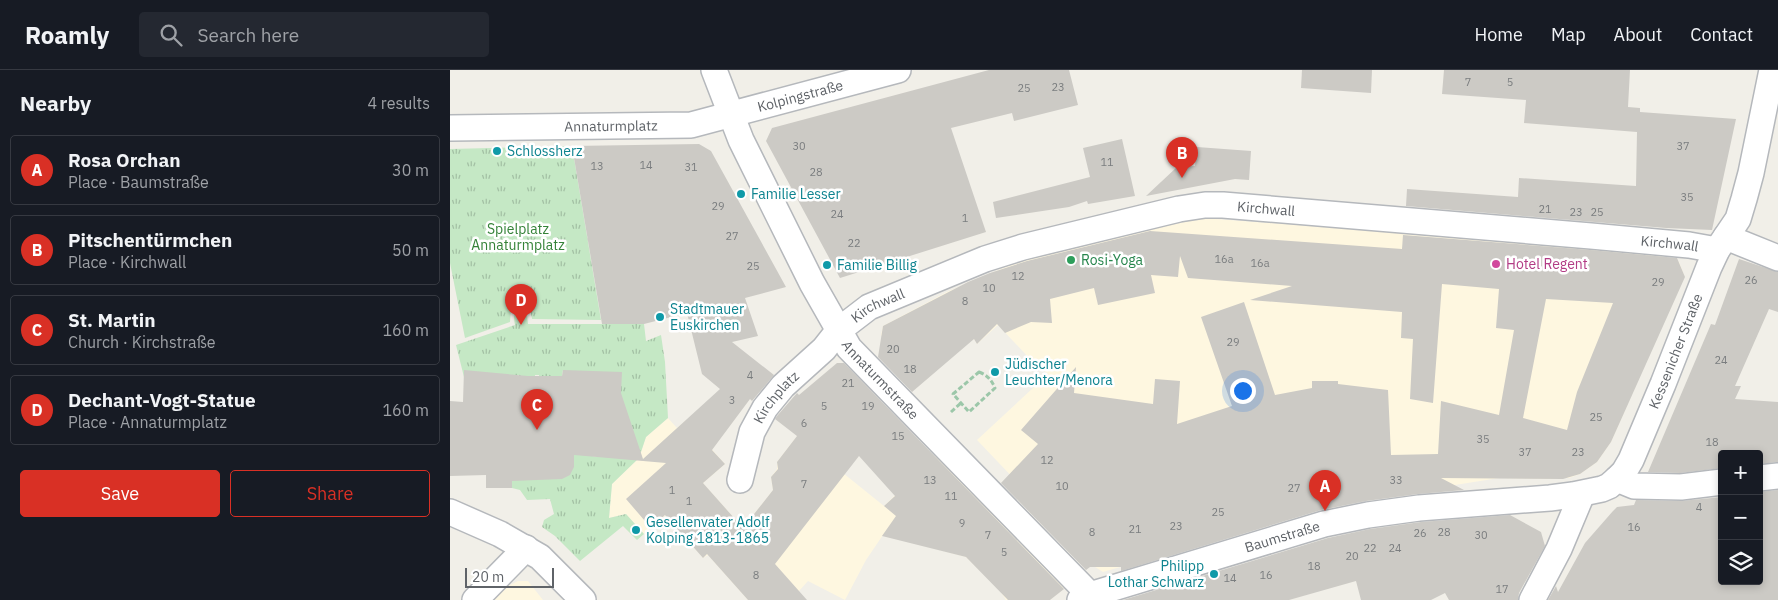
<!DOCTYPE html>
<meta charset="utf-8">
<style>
:root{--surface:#171b24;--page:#242831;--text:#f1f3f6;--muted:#9ea1a6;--line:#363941;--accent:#d93025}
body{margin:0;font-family:"IBM Plex Sans",sans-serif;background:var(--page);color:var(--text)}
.controls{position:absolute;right:15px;bottom:15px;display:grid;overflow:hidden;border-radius:5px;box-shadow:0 2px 8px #0003}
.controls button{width:45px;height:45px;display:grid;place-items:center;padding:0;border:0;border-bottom:1px solid var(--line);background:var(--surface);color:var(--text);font:25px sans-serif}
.scale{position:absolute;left:15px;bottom:12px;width:89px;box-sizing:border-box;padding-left:5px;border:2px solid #5f6368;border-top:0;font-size:14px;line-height:18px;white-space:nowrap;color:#5f6368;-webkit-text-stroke:4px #fff;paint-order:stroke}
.you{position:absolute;left:792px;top:320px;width:18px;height:18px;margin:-12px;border:4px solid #fff;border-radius:50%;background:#1a73e8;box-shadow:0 0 0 8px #1a73e833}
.badge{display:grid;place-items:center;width:32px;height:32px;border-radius:50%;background:var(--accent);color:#fff;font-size:16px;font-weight:700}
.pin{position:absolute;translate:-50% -41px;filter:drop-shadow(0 1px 2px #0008)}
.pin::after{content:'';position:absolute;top:26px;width:18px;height:15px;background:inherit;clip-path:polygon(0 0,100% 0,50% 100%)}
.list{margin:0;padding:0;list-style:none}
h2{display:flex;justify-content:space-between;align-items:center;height:65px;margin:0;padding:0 20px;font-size:21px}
h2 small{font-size:16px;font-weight:400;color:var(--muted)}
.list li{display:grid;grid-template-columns:32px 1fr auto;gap:15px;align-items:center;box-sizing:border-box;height:70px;margin:0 10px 10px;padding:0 10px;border:1px solid var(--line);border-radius:5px}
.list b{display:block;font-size:19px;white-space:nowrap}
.list p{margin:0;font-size:16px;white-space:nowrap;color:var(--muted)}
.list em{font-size:16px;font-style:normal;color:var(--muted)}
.actions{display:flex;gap:10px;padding:15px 20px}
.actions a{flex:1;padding:11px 0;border:1px solid var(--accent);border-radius:5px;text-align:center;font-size:18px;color:var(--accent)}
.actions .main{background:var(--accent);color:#fff}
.icon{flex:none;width:28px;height:28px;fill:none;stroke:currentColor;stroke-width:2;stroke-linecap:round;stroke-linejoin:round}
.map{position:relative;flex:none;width:1328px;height:530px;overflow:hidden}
header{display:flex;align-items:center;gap:30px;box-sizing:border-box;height:70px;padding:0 25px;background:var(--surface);border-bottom:1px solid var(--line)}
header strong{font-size:24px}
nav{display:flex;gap:28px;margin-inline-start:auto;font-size:18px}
.search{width:350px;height:45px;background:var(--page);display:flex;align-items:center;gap:12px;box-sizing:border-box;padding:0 18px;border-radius:5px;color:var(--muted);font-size:19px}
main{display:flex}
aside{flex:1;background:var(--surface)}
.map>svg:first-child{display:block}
.commercial{fill:#fef7e0}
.grass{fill:url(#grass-tufts)}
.building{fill:#cccac5;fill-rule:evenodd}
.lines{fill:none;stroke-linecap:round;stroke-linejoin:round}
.street-casing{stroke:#b5b8bc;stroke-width:28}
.path{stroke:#9cc7a9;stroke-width:3;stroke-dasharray:5 2.5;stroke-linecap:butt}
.street{stroke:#fff;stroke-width:25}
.culture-dot{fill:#0f9aa8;stroke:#fff;stroke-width:2}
.leisure-dot{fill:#2e9e5b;stroke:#fff;stroke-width:2}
.hotel-dot{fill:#d1479c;stroke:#fff;stroke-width:2}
.labels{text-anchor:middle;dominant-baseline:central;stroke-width:5;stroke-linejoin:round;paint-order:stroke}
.number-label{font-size:11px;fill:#7a7d7f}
.street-label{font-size:14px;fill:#5f6368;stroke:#fff}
.culture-label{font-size:14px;fill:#0d838f;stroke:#fff;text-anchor:start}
.park-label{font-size:14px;fill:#348238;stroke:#fff}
.leisure-label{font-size:14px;fill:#27864d;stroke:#fff;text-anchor:start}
.hotel-label{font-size:14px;fill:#b23c85;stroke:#fff;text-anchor:start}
</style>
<header>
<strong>Roamly</strong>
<div class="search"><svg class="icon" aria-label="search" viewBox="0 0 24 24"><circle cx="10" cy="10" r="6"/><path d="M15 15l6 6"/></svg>Search here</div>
<nav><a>Home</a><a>Map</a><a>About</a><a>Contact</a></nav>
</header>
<main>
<aside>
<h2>Nearby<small>4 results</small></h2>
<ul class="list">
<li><span class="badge">A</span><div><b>Rosa Orchan</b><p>Place · Baumstraße</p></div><em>30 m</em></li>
<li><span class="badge">B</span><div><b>Pitschentürmchen</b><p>Place · Kirchwall</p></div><em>50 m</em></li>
<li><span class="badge">C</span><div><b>St. Martin</b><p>Church · Kirchstraße</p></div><em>160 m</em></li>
<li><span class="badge">D</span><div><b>Dechant-Vogt-Statue</b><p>Place · Annaturmplatz</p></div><em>160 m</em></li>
</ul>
<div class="actions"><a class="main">Save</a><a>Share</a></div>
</aside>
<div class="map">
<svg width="1328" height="530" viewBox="0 0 1328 530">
<defs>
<pattern id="grass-tufts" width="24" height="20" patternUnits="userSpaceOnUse" patternTransform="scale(1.25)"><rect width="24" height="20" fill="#c5e8c5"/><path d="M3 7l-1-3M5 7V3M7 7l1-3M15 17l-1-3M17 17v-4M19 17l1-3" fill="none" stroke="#a3c0a4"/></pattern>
</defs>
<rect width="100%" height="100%" fill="#f1efe8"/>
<!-- commercial -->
<g class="commercial">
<polygon points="752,148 1175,179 1213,186 1229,192 1234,205 1161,372 1147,392 1130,404 1119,408 1103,408 1103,409 1049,408 886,434 653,502 628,486 605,452 527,370 598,304 581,290 548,255 527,274 524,269 460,299 431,265 433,256 497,222 579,187"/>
<polygon points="218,348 227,358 236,350 275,394 253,413 293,458 323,420 321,407 327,399 327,392 347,366 434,436 486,385 575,478 577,477 615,517 600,530 556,530 549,519 516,487 471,475 435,462 416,490 395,530 358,511 349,521 298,530 258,485 253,488 216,445 194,464 176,444 159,448 162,414 189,388 196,367"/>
<polygon points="68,511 78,511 93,530 43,530 58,516"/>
</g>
<!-- grass -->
<g class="grass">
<path d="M122 76 151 250 82 249 80 239C72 235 68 235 61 240L60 252 15 268 0 193V79Z"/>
<path d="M70 240 75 241 77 245 78 254H194L196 271 211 265 215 292 218 348 196 367 189 388 162 414 159 448 176 444 194 464 187 470 173 456 130 491 105 466 92 457 94 450 104 444 100 429 77 430 70 420 62 418V407L108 406 110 409 112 408 121 386H124V379L142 386 147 387 113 300 112 306 89 310V305H85V310L69 309V305H66L39 309 14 307 6 275 65 255C64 248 62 242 70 240Z"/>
</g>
<!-- building -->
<g class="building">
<polygon points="539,0 619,0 628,35 564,51 562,43 501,58 536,162 390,208 316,71 322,58"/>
<polygon points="852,0 922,0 921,23 851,18"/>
<polygon points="994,0 1180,0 1178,37 1190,38 1190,42 1286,49 1262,160 1216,158 956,136 957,119 1068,127 1069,108 1186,116 1187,62 1074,53 1076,30 992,24"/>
<polygon points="672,69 685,126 638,134 637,131 619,137 546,148 543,132 640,107 633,78"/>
<polygon points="249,74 261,81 336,217 295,228 308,266 282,272 324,305 302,331 300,329 262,380 275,394 253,413 293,458 323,420 321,407 328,399 327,392 347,366 325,349 327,346 347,323 349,325 387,293 394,293 614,519 600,530 558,530 516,487 432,466 446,446 434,436 445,426 409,386 325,494 357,530 298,530 257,484 253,488 215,445 201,458 176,429 216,393 124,385 124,397 120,405 112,409 62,411 62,418 36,418 36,405 0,406 0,331 13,332 14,300 78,306 112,306 113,300 172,302 171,323 193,389 270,319 252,304 237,243 194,254 152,254 122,76"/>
<polygon points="747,77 801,81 799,110 785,109 696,126 727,97 745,96"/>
<path d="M700 161 952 179 953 165 1140 180 1227 188 1235 207 1161 372 1147 392 1130 404 1113 409 991 408 1014 420 968 424 916 431 871 440 671 501V497H640L636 500 551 413 588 374 571 360 626 297 624 323 703 334 705 309 730 311 727 354 782 336 751 247 794 232 825 325 862 318V311H888V314L938 320 941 385 988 384 991 331 1049 345 1064 260 1046 258 1049 219 992 214 983 333 960 329 963 269 951 268 952 242 800 230 842 216 738 208 730 186 728 207 701 205 705 223 648 235 644 218 600 229 602 253 581 252 555 263 547 254 527 274 524 269 462 322 428 287 433 256 518 212 540 203 577 191ZM1096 229 1163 233 1127 322 1117 360 1073 348Z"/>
<polygon points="1289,189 1328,202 1328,242 1319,239 1285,316 1291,316 1285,329 1328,332 1328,392 1309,394 1309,384 1272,384 1272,398 1230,403 1198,402 1261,254 1265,255"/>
<polygon points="1328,420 1328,530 1098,530 1106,516 1108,522 1135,473 1163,441 1167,437 1184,435 1186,430 1231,431 1272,427 1272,511 1309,511 1309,422"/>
<polygon points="1060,445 1091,462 1095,476 1069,523 1068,530 999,530 995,523 981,530 911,530 906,511 839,530 673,530 878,468 920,459 971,452"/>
</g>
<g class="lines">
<defs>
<g id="street">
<path id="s1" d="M264 0 291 70 362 213 399 278 645 530"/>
<path id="s2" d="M0 58 241 55 448 0"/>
<polyline points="1276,167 1328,188"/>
<polyline points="1309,408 1328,406"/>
<polyline points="1167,409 1184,416 1231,417 1272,412"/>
<path id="s3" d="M290 410 302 362 315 338 333 316 374 279 389 260 419 237 535 189 573 177 729 139 755 135H773L1141 166 1239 175 1267 180"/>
<polyline points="0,442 50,464 90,487 133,530"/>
<polyline points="25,530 76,478"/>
<path id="s4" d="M630 530 640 525 874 454 918 445 969 438 1100 428 1123 425 1152 419 1159 416 1167 409 1174 402 1181 390 1213 314 1259 197 1267 180 1288 149 1294 129 1301 103 1322 0"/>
<polyline points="1082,530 1109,479 1132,424"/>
</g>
</defs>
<!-- street casing -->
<use href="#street" class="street-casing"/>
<!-- path -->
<g class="path">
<path d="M529 302C537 305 541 309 545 318L519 342 503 324Z"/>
<polyline points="501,342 511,333"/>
</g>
<!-- street -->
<use href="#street" class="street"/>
</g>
<!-- markers -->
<g class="culture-dot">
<circle cx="47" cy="81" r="5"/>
<circle cx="291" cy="124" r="5"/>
<circle cx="377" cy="195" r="5"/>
<circle cx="210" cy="247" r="5"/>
<circle cx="545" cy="302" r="5"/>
<circle cx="186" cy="460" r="5"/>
<circle cx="764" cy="504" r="5"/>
</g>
<circle class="leisure-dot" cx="621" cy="190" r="5"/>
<circle class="hotel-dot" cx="1046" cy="194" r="5"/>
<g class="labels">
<!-- number labels -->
<g class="number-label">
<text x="1018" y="12">7</text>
<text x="1060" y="12">5</text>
<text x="608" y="17">23</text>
<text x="574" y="18">25</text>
<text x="349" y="76">30</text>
<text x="1233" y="76">37</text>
<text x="657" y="92">11</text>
<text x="196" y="95">14</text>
<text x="147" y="96">13</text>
<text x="241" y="97">31</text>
<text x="366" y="102">28</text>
<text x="1237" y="127">35</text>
<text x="268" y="136">29</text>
<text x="1095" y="139">21</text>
<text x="1126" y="142">23</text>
<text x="1147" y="142">25</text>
<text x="387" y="144">24</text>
<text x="515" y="148">1</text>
<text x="282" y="166">27</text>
<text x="404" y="173">22</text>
<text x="774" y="189">16a</text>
<text x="810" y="193">16a</text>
<text x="303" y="196">25</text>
<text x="568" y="206">12</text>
<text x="1301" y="210">26</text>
<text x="1208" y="212">29</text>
<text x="539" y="218">10</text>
<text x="515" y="231">8</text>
<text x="783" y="272">29</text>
<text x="443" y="279">20</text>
<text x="1271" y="290">24</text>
<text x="460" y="299">18</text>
<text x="300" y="305">4</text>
<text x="398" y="313">21</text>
<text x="282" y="330">3</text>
<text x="374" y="336">5</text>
<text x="418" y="336">19</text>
<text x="1146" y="347">25</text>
<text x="354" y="353">6</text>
<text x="448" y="366">15</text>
<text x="1033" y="369">35</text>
<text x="1262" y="372">18</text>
<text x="1075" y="382">37</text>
<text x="1128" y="382">23</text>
<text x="597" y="390">12</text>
<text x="480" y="410">13</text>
<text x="946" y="410">33</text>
<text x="354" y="414">7</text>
<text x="612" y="416">10</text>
<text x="844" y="418">27</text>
<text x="222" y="420">1</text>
<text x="501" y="426">11</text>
<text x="239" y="431">1</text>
<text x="1249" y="437">4</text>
<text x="768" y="442">25</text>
<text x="512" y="453">9</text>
<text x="726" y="456">23</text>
<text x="1184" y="457">16</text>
<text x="685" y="459">21</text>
<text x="642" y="462">8</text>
<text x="994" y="462">28</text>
<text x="970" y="463">26</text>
<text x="538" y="465">7</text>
<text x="1031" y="465">30</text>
<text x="920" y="478">22</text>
<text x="945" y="478">24</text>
<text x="554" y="482">5</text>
<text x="902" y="486">20</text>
<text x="864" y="496">18</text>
<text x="306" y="505">8</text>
<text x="816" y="505">16</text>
<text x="780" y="508">14</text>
<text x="1052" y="519">17</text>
</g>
<!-- street labels -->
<g class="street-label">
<text stroke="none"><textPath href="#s2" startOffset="354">Kolpingstraße</textPath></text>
<text stroke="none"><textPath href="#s2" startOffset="161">Annaturmplatz</textPath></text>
<text stroke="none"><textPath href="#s3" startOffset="636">Kirchwall</textPath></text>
<text stroke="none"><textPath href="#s3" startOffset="1041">Kirchwall</textPath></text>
<text stroke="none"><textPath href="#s3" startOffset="231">Kirchwall</textPath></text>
<text stroke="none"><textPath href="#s4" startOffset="696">Kessenicher Straße</textPath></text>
<text stroke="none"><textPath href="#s1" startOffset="354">Annaturmstraße</textPath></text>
<text stroke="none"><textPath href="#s3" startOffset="92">Kirchplatz</textPath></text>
<text stroke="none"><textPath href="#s4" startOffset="212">Baumstraße</textPath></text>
</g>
<!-- culture labels -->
<g class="culture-label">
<text x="57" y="81">Schlossherz</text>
<text x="301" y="124">Familie Lesser</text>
<text x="387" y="195">Familie Billig</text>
<text x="220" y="239">Stadtmauer<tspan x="220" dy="16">Euskirchen</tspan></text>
<text x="555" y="294">Jüdischer<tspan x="555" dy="16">Leuchter/Menora</tspan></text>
<text x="196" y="452">Gesellenvater Adolf<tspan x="196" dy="16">Kolping 1813-1865</tspan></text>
<text x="754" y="496" text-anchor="end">Philipp<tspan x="754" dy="16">Lothar Schwarz</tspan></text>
</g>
<!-- park labels -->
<g class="park-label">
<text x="68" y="159">Spielplatz<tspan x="68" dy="16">Annaturmplatz</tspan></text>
</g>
<!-- leisure labels -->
<g class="leisure-label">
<text x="631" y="190">Rosi-Yoga</text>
</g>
<!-- hotel labels -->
<g class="hotel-label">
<text x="1056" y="194">Hotel Regent</text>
</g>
</g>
</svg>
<div class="controls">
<button>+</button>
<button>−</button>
<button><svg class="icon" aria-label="layers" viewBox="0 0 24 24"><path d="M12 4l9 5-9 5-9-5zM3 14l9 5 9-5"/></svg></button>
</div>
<div class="scale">20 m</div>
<div class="you"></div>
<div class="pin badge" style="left:875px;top:441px">A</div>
<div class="pin badge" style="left:732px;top:108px">B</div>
<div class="pin badge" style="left:87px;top:360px">C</div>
<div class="pin badge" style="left:71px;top:255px">D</div>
</div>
</main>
